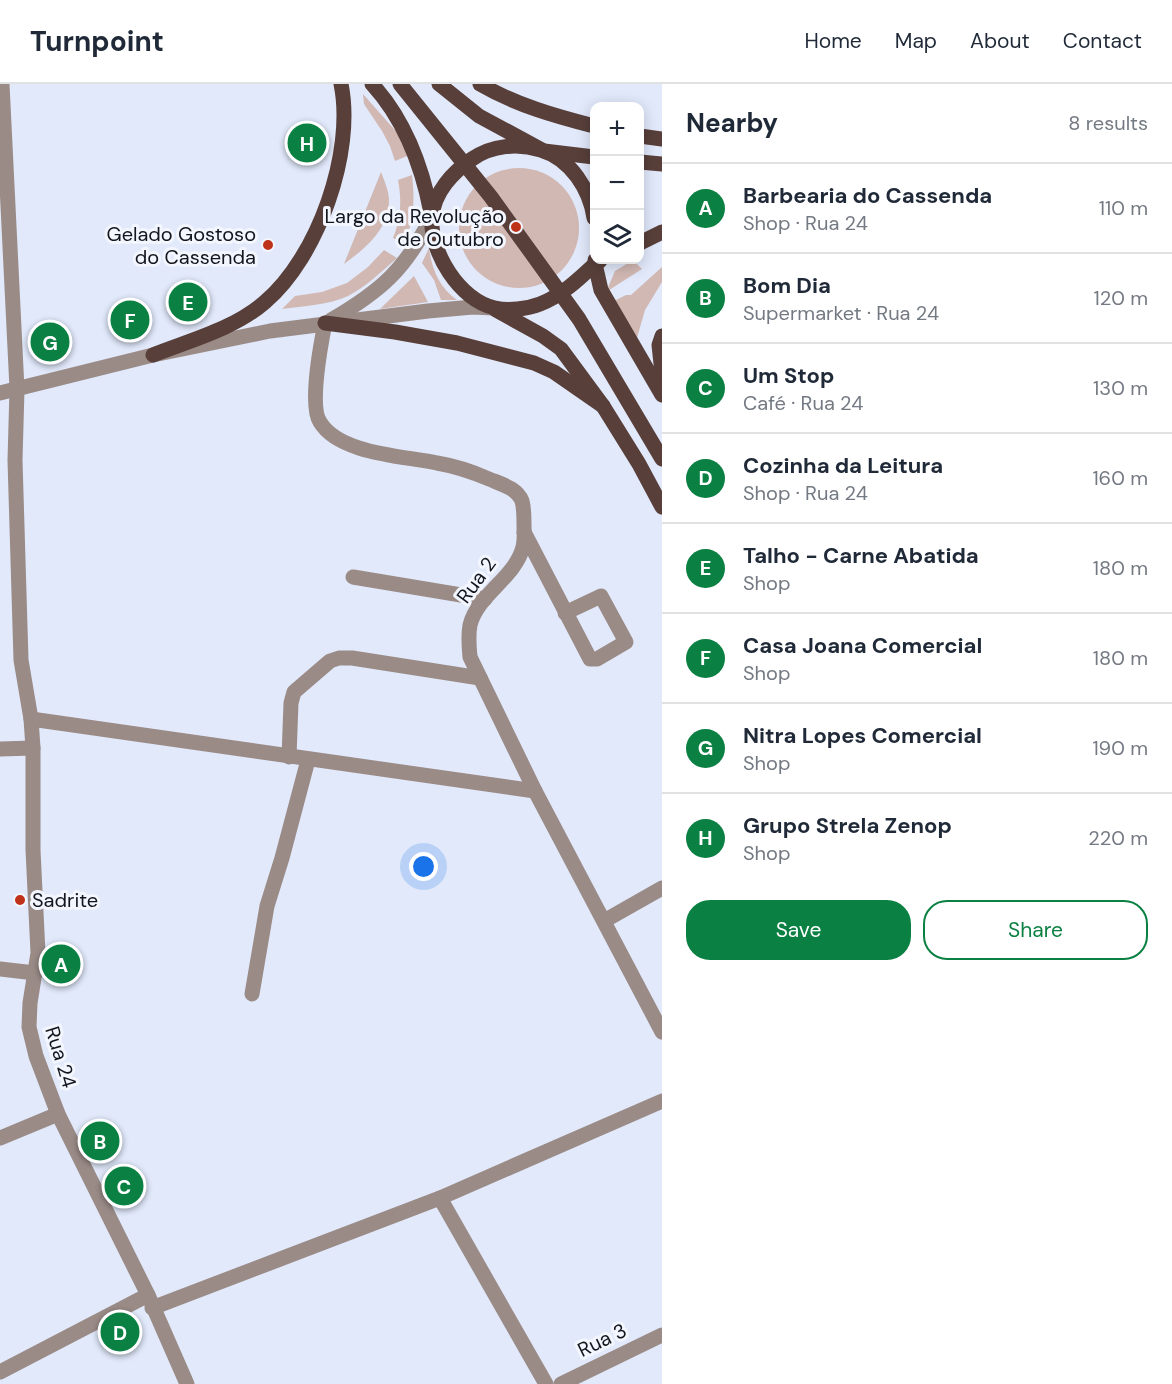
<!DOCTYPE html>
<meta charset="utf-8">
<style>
:root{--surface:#fff;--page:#f6f6f7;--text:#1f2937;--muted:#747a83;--line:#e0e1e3;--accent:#0b8043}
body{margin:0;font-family:"DM Sans",sans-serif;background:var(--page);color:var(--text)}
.controls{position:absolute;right:18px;top:18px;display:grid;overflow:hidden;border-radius:12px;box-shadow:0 3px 15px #0003}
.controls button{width:54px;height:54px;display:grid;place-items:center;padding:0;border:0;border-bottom:2px solid var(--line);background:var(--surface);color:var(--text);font:30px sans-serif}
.you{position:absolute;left:424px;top:783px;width:21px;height:21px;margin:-15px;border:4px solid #fff;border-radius:50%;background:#1a73e8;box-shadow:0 0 0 9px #1a73e833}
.badge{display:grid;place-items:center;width:39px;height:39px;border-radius:50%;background:var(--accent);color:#fff;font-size:20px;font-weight:700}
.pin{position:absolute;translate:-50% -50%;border:3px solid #fff;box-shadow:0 2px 6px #0006}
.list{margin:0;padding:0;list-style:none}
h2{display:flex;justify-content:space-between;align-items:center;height:78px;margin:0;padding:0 24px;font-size:26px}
h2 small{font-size:20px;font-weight:400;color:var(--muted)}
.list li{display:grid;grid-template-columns:39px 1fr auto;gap:18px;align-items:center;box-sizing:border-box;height:90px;padding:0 24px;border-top:2px solid var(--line)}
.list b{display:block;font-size:22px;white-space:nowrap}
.list p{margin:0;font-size:20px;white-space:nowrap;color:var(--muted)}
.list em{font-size:20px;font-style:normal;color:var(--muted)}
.actions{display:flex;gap:12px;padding:18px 24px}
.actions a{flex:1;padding:14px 0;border:2px solid var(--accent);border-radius:24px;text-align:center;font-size:21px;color:var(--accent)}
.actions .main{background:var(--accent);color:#fff}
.icon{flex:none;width:33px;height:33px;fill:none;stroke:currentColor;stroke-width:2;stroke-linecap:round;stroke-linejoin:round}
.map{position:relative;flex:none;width:662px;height:1300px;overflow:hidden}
header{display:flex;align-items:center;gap:36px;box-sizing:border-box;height:84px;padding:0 30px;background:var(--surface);border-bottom:2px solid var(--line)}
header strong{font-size:28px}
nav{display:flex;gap:33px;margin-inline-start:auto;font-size:21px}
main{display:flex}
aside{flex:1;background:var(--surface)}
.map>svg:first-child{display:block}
.green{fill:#d1b8b3}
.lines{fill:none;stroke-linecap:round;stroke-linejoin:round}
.minor{stroke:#9a8b87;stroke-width:15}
.major{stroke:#583f3a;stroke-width:15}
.major-bridge{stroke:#583f3a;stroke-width:15}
.poi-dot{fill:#be321a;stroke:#f3f6fe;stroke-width:2}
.labels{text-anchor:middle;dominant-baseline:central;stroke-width:6;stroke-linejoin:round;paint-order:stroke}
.poi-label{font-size:20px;fill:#13161c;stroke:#f3f6fe;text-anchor:end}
.street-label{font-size:20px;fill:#13161c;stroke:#f3f6fe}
</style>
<header>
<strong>Turnpoint</strong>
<nav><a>Home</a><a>Map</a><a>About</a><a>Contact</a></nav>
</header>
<main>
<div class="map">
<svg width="662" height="1300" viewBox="0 0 662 1300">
<rect width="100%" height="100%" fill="#e1e9fb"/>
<!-- green -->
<g class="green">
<polygon points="363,10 401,53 412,70 395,77 390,62 382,47 364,20"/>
<circle cx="519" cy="144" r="60"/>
<path d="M381 88C384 96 389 107 389 116 389 145 366 164 344 180Z"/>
<path d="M412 91C415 115 414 137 404 160L393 154C401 135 402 117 398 96Z"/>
<path d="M429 164C432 186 439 203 457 216H441L434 196 422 179Z"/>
<path d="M384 166 397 174C382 187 366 203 348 212 329 221 303 222 282 225L295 212 322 208 347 199 368 183Z"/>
<polygon points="633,176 642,185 606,208 615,187"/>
<polygon points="662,183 662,198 645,226 637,254 612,218 626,211 631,211"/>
<polygon points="414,192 428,218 380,225"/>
</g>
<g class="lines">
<!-- minor -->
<g class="minor">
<polyline points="2,0 17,305 15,376 21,576 31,635 33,664 33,766 38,869 30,919 29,943 36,972 58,1030 148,1211 187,1300"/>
<path d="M331 236C381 207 406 185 432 132"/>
<path d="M325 239C321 259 309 322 320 338 339 370 404 372 437 379 455 382 473 388 489 395 501 400 517 404 522 417 524 424 524 433 524 440 524 447 525 455 523 463 515 494 478 510 470 541 468 552 469 563 470 573L535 707 662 948"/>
<polyline points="0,309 153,271 270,247 428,227 473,223 493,224"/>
<polyline points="524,448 590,575 597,575 626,558 601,512 565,529"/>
<polyline points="353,493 485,515"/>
<polyline points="31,635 535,707"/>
<polyline points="0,665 33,664"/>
<polyline points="289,673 291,619 294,608 330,577 339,574 352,574 480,594"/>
<polyline points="604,837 662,804"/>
<polyline points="0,885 35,889"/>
<polyline points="252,910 267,822 282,774 308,676"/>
<polyline points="0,1054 58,1030"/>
<polyline points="440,1114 546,1300"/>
<polyline points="152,1224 440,1114 662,1017"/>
<polyline points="0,1288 148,1211"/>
<polyline points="561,1300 662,1251"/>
</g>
<!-- major -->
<g class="major">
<path d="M372 0C405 36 422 82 431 129"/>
<polyline points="439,0 479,32 544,67 594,73"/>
<path d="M480 0C516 21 555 32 594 42"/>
<polyline points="640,52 662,55"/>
<polyline points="640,78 662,80"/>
<path d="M594 134C590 106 571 75 541 66 518 59 492 61 472 75 453 88 434 108 432 133 429 167 460 217 495 224 508 227 527 225 540 220 561 212 579 195 595 180V176"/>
<polyline points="640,159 662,148"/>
<polyline points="600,177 595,180 601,206 662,311"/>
<polyline points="496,226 543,252 561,265 603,322 639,380 662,423"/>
<polyline points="325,239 395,248 457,259 534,279 554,288 603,322"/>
<polyline points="662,252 659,261 662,289"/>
<path d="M153 271C191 256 234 245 265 218 318 173 355 68 341 0"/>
</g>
<!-- major-bridge -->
<polyline class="major-bridge" points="400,0 491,113 579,235 662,375"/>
</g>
<!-- markers -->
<g class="poi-dot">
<circle cx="516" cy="143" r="6"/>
<circle cx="268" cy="161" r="6"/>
<circle cx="20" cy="816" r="6"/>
</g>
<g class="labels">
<!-- poi labels -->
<g class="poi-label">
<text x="504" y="132">Largo da Revolução<tspan x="504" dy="23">de Outubro</tspan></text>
<text x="256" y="150">Gelado Gostoso<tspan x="256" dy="23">do Cassenda</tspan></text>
<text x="32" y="816" text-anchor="start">Sadrite</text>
</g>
<!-- street labels -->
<g class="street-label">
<text transform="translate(476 496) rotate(-54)">Rua 2</text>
<text transform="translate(61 973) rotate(73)">Rua 24</text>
<text transform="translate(602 1256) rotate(-26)">Rua 3</text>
</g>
</g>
</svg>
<div class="controls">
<button>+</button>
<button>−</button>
<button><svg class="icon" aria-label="layers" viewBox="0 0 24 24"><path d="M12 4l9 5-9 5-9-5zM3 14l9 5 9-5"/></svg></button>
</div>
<div class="you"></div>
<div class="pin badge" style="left:61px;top:880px">A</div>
<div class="pin badge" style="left:100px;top:1057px">B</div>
<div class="pin badge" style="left:124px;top:1102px">C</div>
<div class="pin badge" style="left:120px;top:1248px">D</div>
<div class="pin badge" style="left:188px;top:218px">E</div>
<div class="pin badge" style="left:130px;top:236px">F</div>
<div class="pin badge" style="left:50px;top:258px">G</div>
<div class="pin badge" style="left:307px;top:59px">H</div>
</div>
<aside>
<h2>Nearby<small>8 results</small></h2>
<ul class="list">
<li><span class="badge">A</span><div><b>Barbearia do Cassenda</b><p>Shop · Rua 24</p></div><em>110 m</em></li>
<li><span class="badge">B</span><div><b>Bom Dia</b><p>Supermarket · Rua 24</p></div><em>120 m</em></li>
<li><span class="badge">C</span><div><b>Um Stop</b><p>Café · Rua 24</p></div><em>130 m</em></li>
<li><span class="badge">D</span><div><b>Cozinha da Leitura</b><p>Shop · Rua 24</p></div><em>160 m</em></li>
<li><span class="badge">E</span><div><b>Talho - Carne Abatida</b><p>Shop</p></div><em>180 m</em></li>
<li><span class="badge">F</span><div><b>Casa Joana Comercial</b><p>Shop</p></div><em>180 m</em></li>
<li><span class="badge">G</span><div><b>Nitra Lopes Comercial</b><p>Shop</p></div><em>190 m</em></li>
<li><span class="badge">H</span><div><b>Grupo Strela Zenop</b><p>Shop</p></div><em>220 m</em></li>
</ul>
<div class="actions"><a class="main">Save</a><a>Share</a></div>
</aside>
</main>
